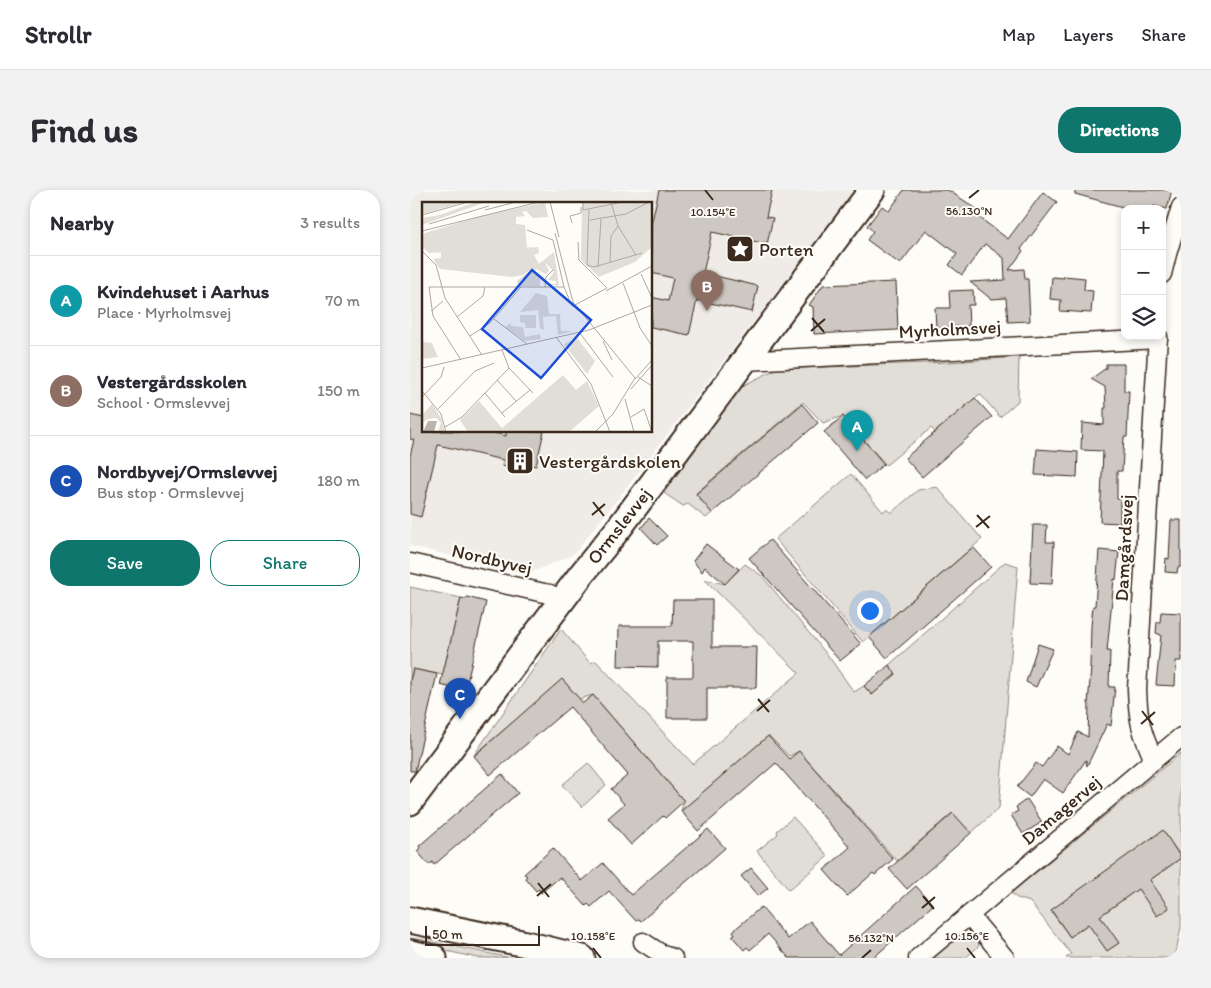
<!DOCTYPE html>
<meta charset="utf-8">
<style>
:root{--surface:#fff;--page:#f2f2f3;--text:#2b2b33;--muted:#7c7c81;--line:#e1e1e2;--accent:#0f766e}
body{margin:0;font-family:Itim,sans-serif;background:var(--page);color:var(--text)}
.controls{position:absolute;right:15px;top:15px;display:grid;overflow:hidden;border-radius:10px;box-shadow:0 2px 8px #0003}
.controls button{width:45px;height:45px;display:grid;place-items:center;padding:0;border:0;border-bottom:1px solid var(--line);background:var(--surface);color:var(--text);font:25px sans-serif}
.scale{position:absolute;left:15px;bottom:12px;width:115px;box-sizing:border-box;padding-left:5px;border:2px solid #3b2a1e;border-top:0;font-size:14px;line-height:18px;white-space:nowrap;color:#3b2a1e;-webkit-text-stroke:4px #fdfcf7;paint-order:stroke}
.you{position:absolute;left:459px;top:420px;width:18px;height:18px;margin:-12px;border:4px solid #fff;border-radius:50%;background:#1a73e8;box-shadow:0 0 0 8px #1a73e833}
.badge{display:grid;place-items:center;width:32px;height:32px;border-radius:50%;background:var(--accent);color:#fff;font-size:16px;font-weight:700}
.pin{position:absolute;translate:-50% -41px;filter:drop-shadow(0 1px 2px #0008)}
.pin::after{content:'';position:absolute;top:26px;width:18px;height:15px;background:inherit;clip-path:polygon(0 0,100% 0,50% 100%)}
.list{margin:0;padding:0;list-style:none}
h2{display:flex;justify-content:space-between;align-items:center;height:65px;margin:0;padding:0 20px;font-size:21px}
h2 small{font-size:16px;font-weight:400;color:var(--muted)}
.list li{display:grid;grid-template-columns:32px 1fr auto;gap:15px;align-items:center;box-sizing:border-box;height:90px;padding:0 20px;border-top:1px solid var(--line)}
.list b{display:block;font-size:19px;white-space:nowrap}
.list p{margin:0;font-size:16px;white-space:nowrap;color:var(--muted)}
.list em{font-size:16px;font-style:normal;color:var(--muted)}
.actions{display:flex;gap:10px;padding:15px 20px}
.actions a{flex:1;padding:11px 0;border:1px solid var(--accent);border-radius:20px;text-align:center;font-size:18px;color:var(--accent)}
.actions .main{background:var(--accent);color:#fff}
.icon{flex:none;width:28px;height:28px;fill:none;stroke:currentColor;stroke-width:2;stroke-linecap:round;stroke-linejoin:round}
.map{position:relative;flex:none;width:771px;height:768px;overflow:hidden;border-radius:20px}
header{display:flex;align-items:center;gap:30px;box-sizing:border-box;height:70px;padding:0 25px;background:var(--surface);border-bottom:1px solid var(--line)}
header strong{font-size:24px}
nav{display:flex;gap:28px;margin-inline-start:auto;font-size:18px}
.intro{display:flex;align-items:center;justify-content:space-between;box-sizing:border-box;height:120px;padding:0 30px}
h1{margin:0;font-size:35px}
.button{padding:12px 22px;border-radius:20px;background:var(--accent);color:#fff;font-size:18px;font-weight:700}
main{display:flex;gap:30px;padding:0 30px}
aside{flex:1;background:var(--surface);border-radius:20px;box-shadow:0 2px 8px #0003}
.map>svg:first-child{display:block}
.built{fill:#efece7;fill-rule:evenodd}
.green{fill:#e1ded7;stroke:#8e847a}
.building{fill:#cdc8c2;stroke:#3b2a1e}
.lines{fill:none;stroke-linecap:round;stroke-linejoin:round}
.street-casing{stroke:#3b2a1e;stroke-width:21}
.secondary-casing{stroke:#3b2a1e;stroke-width:29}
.street{stroke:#fdfcf7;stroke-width:18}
.secondary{stroke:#fdfcf7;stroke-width:25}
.ticks{fill:none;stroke:#3b2a1e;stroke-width:2}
.labels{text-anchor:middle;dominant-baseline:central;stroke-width:4;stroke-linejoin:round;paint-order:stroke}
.poi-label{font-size:19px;fill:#3b2a1e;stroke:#fdfcf7;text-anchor:start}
.street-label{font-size:19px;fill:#3b2a1e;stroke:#fdfcf7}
.inset-road{fill:none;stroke:#afa8a0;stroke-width:1}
.view{fill:#1d4ed8;fill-opacity:0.15;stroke:#1d4ed8;stroke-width:2.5}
.inset-edge{fill:none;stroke:#3b2a1e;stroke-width:2.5}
.ticks-label{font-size:12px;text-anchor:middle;fill:#3b2a1e;stroke:#fdfcf7;stroke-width:4;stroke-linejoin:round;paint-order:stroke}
</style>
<header>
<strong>Strollr</strong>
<nav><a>Map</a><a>Layers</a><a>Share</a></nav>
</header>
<div class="intro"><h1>Find us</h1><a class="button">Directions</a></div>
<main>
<aside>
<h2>Nearby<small>3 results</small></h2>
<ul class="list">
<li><span class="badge" style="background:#0f9aa8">A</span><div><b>Kvindehuset i Aarhus</b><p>Place · Myrholmsvej</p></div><em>70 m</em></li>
<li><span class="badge" style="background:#8d6e63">B</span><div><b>Vestergårdsskolen</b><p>School · Ormslevvej</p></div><em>150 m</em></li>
<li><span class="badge" style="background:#1a4fb4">C</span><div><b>Nordbyvej/Ormslevvej</b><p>Bus stop · Ormslevvej</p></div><em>180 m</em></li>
</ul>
<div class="actions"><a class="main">Save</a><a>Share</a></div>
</aside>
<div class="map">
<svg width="771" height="768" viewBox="0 0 771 768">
<rect width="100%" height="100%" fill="#fdfcf7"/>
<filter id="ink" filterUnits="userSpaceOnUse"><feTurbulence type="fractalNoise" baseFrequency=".02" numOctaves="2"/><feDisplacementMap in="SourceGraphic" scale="10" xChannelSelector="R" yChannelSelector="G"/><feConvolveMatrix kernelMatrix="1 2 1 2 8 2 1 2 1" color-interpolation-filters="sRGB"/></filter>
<g filter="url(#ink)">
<!-- built -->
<path class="built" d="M0 0H445L221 292 163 365 117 384 0 356ZM14 14H241V241H14Z"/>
<!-- green -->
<g class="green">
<polygon points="609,167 608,211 590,227 570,204 525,242 521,238 476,275 433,226 413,233 393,212 286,303 302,323 296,328 278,314 273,316 254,303 330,197 366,179 540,172"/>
<polygon points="441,284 473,322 476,319 481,323 508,300 527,297 572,349 453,452 365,349"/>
<polygon points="595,372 608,376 589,618 561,643 542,623 487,671 389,561 379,566 359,546 271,621 274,611 183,505 169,509 153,490 64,565 151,439 180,473 186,471 283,574 389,483 294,389 315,394 335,374 352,386 419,467 444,502 454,496 462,505 486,484 479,475"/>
<polygon points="0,397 51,408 33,485 3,479 0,491"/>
<polygon points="771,563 771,666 752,641 641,721 660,747 771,668 771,737 765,768 656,768 661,764 620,712 607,708 601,703"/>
<polygon points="178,573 196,595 172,617 152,595"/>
<polygon points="383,627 418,666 379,700 347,661 368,644 367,641"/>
<polygon points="0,748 14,750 101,768 68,768 0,753"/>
<polygon points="546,749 568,751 569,756 555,768 523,768"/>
</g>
<!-- building -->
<g class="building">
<polygon points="249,0 362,0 356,27 363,28 357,54 302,42 293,83 348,96 342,122 287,110 279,145 241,137 241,107 258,111 263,88 241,83 241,35"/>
<polygon points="494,0 538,0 570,21 566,25 598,49 633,2 647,12 611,59 613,61 599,80 614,79 615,89 618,89 620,131 598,132 596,108 581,109 560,92 595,90 594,68 575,54 552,85 539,75 547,64 516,40 490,74 457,50 463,41 457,36 472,16 479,21"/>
<polygon points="665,0 762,0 757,19 744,16 743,19 720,19 665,4"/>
<polygon points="654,86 675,88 674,100 683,101 681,123 650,121 651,110 640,109 642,87 654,88"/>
<polygon points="486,92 488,140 404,144 403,117 399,115 413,95"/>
<polygon points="563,100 564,115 558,115 559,136 526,138 525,118 540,118 539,101"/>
<polygon points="696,174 714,174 714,201 719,201 717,247 714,247 712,281 707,281 707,309 710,309 710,333 690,332 693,261 671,260 672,233 694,235 694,218 696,218 695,197 681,189 696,178"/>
<polygon points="565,208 582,227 512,287 495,268"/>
<polygon points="392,214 408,233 302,323 286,304"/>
<polygon points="0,225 14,228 14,241 77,241 96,246 96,241 134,241 126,276 108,272 106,279 92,276 93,270 28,255 11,327 0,324 0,266 4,250 0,249"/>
<polygon points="433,226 474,274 455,290 414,242"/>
<polygon points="627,259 668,262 667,287 625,285"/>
<polygon points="239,328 257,346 247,355 231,338"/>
<polygon points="761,330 771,330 771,377 768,377 767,383 755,382 756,368 759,369"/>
<polygon points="623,335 637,335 636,352 644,352 642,394 620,393"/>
<polygon points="360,350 451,454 430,471 339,368"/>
<polygon points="296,354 329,379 315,394 295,377 292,382 283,371"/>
<polygon points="563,357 581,377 477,468 459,447"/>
<polygon points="689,360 709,362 706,390 704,389 697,461 700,461 699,497 705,497 701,536 697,534 677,576 676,570 653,603 633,589 620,607 607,597 626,573 632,577 647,556 658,564 668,542 678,547 679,514 678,514 681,478 680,478 681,436 683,416 685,416"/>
<polygon points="57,407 76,412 55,501 30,495 51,408 56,409"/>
<polygon points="263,410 302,410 302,457 347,457 346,498 297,498 297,528 257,528 257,487 283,487 283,451 248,451 248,477 208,476 209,436 262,436"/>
<polygon points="751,422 771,423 771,471 766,471 765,496 746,495 751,445 746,443 747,432 750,432"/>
<polygon points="628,454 643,459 626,497 616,492"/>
<polygon points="479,475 486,484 462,505 454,496"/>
<polygon points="3,479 27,484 5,581 0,581 0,491"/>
<polygon points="152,489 173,513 183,505 274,611 255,628 253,626 221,655 198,628 214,614 201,599 218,585 160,517 80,585 64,566"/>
<polygon points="358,546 379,569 389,561 483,669 465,685 463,683 437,706 414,680 440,657 366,573 288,641 271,621"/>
<polygon points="92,584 108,603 24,675 22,672 19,675 7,661 10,658 9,656"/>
<polygon points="617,609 632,632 613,644 601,625 608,621 606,617"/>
<polygon points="543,623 561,643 497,699 479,679"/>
<polygon points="298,639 315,658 231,731 229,729 226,731 199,701 181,717 178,714 176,716 150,687 131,703 129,699 126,701 115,688 117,686 114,684 143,658 172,691 193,673 221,705"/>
<polygon points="753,640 771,668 740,690 759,718 747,726 728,699 690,726 709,753 697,761 678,734 660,747 641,720"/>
<polygon points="341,678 358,698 348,706 331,686"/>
<polygon points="506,696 523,715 463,768 379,768 358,744 340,760 337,757 334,760 322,746 325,744 323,741 351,717 378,749 400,731 429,765"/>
</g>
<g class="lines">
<defs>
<g id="street">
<polyline points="752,84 757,64 771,17"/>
<polyline points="334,171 748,149"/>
<polyline points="0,373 134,403 140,404 151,413"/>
<path d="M744 570C731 542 728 530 727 499L748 146"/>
<polyline points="559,725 595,768"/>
<polyline points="233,752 253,765 263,768"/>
<polyline points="508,768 771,547"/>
</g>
<g id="secondary">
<polyline points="0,612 171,385 209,338 462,0"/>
<polyline points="0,730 116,754 172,768"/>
<polyline points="0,763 24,768"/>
</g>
</defs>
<!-- street casing -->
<use href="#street" class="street-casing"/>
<!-- secondary casing -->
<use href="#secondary" class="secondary-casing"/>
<!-- street -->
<use href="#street" class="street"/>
<!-- secondary -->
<use href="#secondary" class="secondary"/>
</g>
</g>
<!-- ticks -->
<path class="ticks" d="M295 0 303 10M559 8 569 0M402 128 414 142M401 141 415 129M183 312 194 326M182 325 195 314M567 325 579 338M566 337 580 326M348 509 359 522M347 521 360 510M732 521 743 535M731 534 745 522M128 693 139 707M127 706 141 694M513 706 524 719M512 718 525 707M183 758 191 768M557 758 565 768M452 768 461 760"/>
<!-- icons -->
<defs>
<symbol id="sight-square" viewBox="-11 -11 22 22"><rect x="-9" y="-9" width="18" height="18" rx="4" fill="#3b2a1e" stroke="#fdfcf7"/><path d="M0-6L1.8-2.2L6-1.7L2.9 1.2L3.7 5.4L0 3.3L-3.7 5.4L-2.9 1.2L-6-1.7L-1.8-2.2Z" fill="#fff"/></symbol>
<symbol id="building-square" viewBox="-11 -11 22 22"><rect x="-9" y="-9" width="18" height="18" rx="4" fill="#3b2a1e" stroke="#fdfcf7"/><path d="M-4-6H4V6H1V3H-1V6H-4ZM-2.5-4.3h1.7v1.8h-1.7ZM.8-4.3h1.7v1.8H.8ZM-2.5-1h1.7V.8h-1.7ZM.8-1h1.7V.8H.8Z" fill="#fff"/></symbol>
</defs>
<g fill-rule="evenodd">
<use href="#sight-square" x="314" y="43" width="32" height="32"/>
<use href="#building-square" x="94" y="255" width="32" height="32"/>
</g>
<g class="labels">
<!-- poi labels -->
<g class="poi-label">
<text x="349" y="59">Porten</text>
<text x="129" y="271">Vestergårdskolen</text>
</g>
<!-- street labels -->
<g class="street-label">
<text transform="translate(540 139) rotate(-3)">Myrholmsvej</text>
<text transform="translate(209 336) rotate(-52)">Ormslevvej</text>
<text transform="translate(714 358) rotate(-87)">Damgårdsvej</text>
<text transform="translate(82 369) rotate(13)">Nordbyvej</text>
<text transform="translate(651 620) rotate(-40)">Damagervej</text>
</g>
</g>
<!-- overview -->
<g transform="translate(12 12)">
<rect width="230" height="230" fill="#fdfcf7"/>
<path d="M0 0H43L0 12ZM53 0H64L0 23V16L18 13ZM116 45 117 51 112 53 117 62 101 73 90 75 18 67 11 57 19 56V50ZM132 50 137 84 124 82H134V79L126 78 132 70 123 60 127 69 124 72 114 67 112 70 123 75 118 76V84H96L95 79ZM114 91 125 94 127 112H138L139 129H151L136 133 134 114 121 115 122 128 118 126 116 108 98 110ZM98 113H114V126H104L103 121 98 120ZM89 121V124L101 125 103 135 118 132 119 137 103 139 83 125ZM155 136 173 159 165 172 142 142ZM141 173 154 188 165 179 177 204 147 230H46L38 218 57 199 80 226Z" fill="#e1ded7"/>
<path d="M123 0 126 15 111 16 104 9 100 10 103 14 94 15V22L103 23 105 46 7 51 0 45V32L55 15ZM10 202 19 216 23 230H16L19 221 14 216 6 217 0 221V213Z" fill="#e1ded7"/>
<path d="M160 0H230V45L213 60 177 75 159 58ZM0 140 10 141 16 155 0 157Z" fill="#e1ded7"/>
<path d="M6 219H15L12 230H1Z" fill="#bbb4ad"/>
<path class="inset-road" d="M128 0 137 35M161 0V8L201 0M189 0 196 24 214 53M63 8 94 0M167 8 165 63 172 65 220 51M0 13 46 0M168 18 204 12 227 0M150 21 148 14 159 11V5M7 22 67 4M105 28 131 38 142 85 150 104M0 29 117 0M133 31 151 100 213 176 191 212 173 230M0 49 14 63 23 96 60 153M188 61 189 34 196 24M176 65 179 17M219 72 230 96M201 81 218 126 230 144M123 85 124 75 131 68M184 89 230 64M153 103 185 86 157 58 156 40M9 109 21 99M35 115 61 94 63 85M72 117 105 142M157 130 191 175M48 134 68 121 99 85M134 135 169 182 188 230M181 139 190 158M80 148 87 166 111 191M39 158 11 114 7 85H142M0 166 167 128 230 103M216 175 230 184M213 177 230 158M75 178 94 199M209 187 230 163M0 189 19 212 24 230M63 191 83 215M0 195 19 175 22 165M203 197 212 230M16 207 53 169 72 161M80 211 108 188M209 215 222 207 230 230M23 225 40 215 87 166"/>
<path class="view" d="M110 68 169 118 119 176 60 127Z"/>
<rect width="230" height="230" class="inset-edge"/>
</g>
<g class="ticks-label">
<text x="559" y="25">56.130°N</text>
<text x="303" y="26">10.154°E</text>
<text x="183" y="750">10.158°E</text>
<text x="557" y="750">10.156°E</text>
<text x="461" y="752">56.132°N</text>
</g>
</svg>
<div class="controls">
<button>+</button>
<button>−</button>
<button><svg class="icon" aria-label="layers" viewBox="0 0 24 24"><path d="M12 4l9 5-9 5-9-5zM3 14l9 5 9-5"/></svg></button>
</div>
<div class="scale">50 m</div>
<div class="you"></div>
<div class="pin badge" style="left:447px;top:261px;background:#0f9aa8">A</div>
<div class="pin badge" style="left:297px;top:121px;background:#8d6e63">B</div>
<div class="pin badge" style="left:50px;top:529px;background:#1a4fb4">C</div>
</div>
</main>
